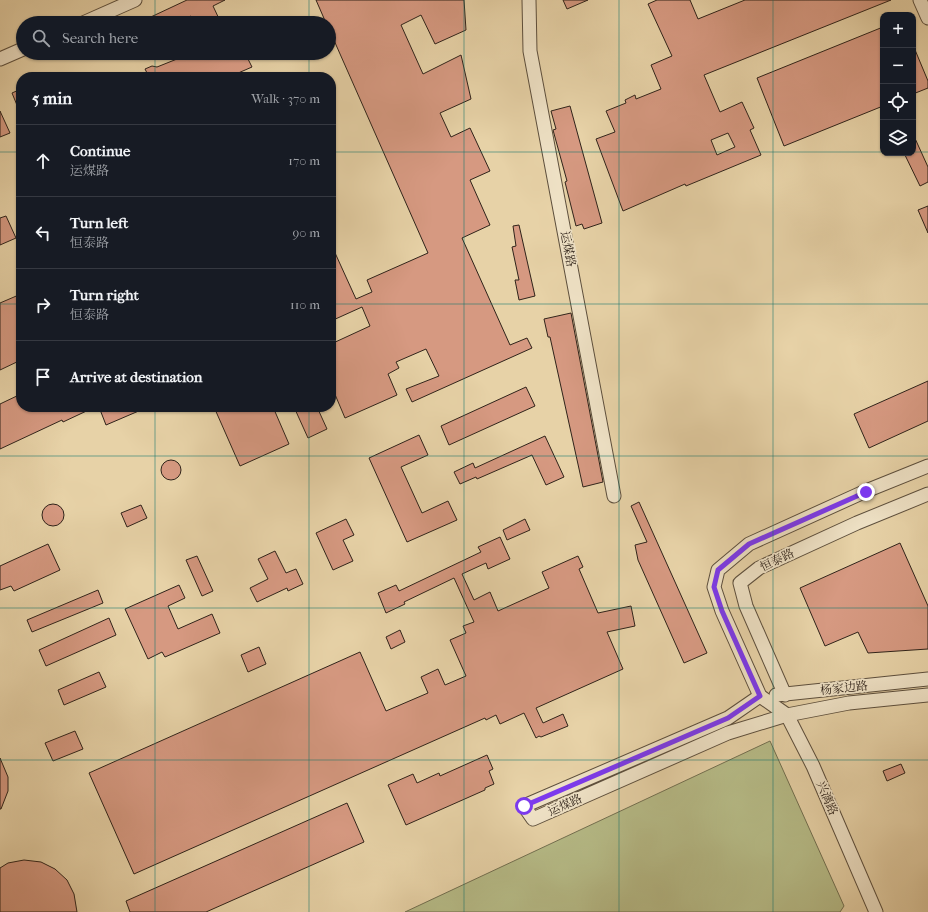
<!DOCTYPE html>
<meta charset="utf-8">
<style>
:root{--surface:#171b24;--page:#242831;--text:#f1f3f6;--muted:#9ea1a6;--line:#363941}
body{margin:0;font-family:"IM FELL French Canon","Noto Serif SC",serif;background:var(--page);color:var(--text)}
.controls{position:absolute;right:12px;top:12px;display:grid;overflow:hidden;border-radius:8px;box-shadow:0 1px 3px #0004}
.controls button{width:36px;height:36px;display:grid;place-items:center;padding:0;border:0;border-bottom:1px solid var(--line);background:var(--surface);color:var(--text);font:20px sans-serif}
.stop{position:absolute;width:12px;height:12px;margin:-9px;border:3px solid #7c3aed;border-radius:50%;background:#fff}
.stop.end{background:#7c3aed;border-color:#fff;box-shadow:0 1px 4px #0008}
.list{margin:0;padding:0;list-style:none}
h2{display:flex;justify-content:space-between;align-items:center;height:52px;margin:0;padding:0 16px;font-size:17px}
h2 small{font-size:13px;font-weight:400;color:var(--muted)}
.list li{display:grid;grid-template-columns:26px 1fr auto;gap:12px;align-items:center;box-sizing:border-box;height:72px;padding:0 16px;border-top:1px solid var(--line)}
.list b{display:block;font-size:15px;white-space:nowrap}
.list p{margin:0;font-size:13px;white-space:nowrap;color:var(--muted)}
.list em{font-size:13px;font-style:normal;color:var(--muted)}
.icon{flex:none;width:22px;height:22px;fill:none;stroke:currentColor;stroke-width:2;stroke-linecap:round;stroke-linejoin:round}
.map{position:relative;flex:none;width:928px;height:912px;overflow:hidden}
.search{position:absolute;background:var(--surface);box-shadow:0 1px 3px #0004;left:16px;top:16px;width:320px;height:44px;display:flex;align-items:center;gap:10px;box-sizing:border-box;padding:0 14px;border-radius:22px;color:var(--muted);font-size:15px}
.panel{position:absolute;background:var(--surface);box-shadow:0 1px 3px #0004;left:16px;top:72px;width:320px;height:340px;border-radius:16px}
.map>svg:first-child{display:block}
.green{fill:#b6bb87;stroke:#726f50}
.building{fill:#d69981;stroke:#2f231a;fill-rule:evenodd}
.lines{fill:none;stroke-linecap:round;stroke-linejoin:round}
.minor-casing{stroke:#5d4f3d;stroke-width:15}
.minor{stroke:#efe2c6;stroke-width:13}
.route{stroke:#7c3aed;stroke-width:5}
.grid{fill:none;stroke:#0f766e;stroke-width:1;stroke-opacity:0.55}
.labels{text-anchor:middle;dominant-baseline:central;stroke-width:3.5;stroke-linejoin:round;paint-order:stroke}
.street-label{font-size:12px;fill:#2f231a;stroke:#efe2c6}
</style>
<div class="map">
<svg width="928" height="912" viewBox="0 0 928 912">
<rect width="100%" height="100%" fill="#e7d2a7"/>
<filter id="stains"><feTurbulence type="fractalNoise" baseFrequency=".005" numOctaves="4"/><feColorMatrix values="0 0 0 0 .2 0 0 0 0 .09 0 0 0 0 .02 0 0 0 .5 -.17"/></filter>
<radialGradient id="worn" r=".72"><stop offset=".6" stop-color="#630" stop-opacity="0"/><stop offset="1" stop-color="#630" stop-opacity=".3"/></radialGradient>
<!-- green -->
<polygon class="green" points="770,741 844,906 840,912 405,912"/>
<!-- building -->
<g class="building">
<polygon points="187,0 225,0 213,6 221,23 195,23 191,16 177,23 138,23"/>
<polygon points="316,0 464,0 466,30 435,44 421,15 401,25 423,74 461,55 471,99 440,113 451,137 470,128 490,171 470,180 490,225 462,238 510,345 527,338 532,348 412,402 406,389 439,376 426,349 396,362 399,368 388,374 397,395 345,418 331,385 331,344 370,326 362,307 331,321 331,244 356,299 372,292 367,280 428,253 329,29 329,23 326,23"/>
<polygon points="563,0 588,0 567,9"/>
<path d="M657 0H690L698 19 745 0H891L704 75 720 112 742 102 754 128 750 130 761 155 686 186 685 184 623 211 596 139 615 132 606 111 626 103 625 100 635 95 636 99 661 89 651 65 672 56 648 4ZM728 133 735 147 717 155 711 140Z"/>
<polygon points="883,27 883,106 784,146 757,78"/>
<polygon points="913,45 928,81 928,88 913,94"/>
<polygon points="183,53 245,53 252,67 229,77 149,77 145,69 152,66 157,67 177,59 179,55"/>
<polygon points="21,89 21,115 12,93"/>
<polygon points="570,106 602,223 584,229 582,224 576,226 565,182 567,181 553,130 556,129 551,111"/>
<polygon points="0,111 10,133 0,137"/>
<polygon points="913,134 928,167 928,182 920,186 904,153 913,153"/>
<polygon points="928,206 928,233 918,210"/>
<polygon points="6,216 16,238 0,245 0,218"/>
<polygon points="519,225 535,296 519,300 515,280 519,280 512,247 516,246 513,226"/>
<polygon points="21,294 21,360 0,370 0,303"/>
<polygon points="571,313 603,482 583,487 550,337 548,337 544,319"/>
<polygon points="928,381 928,421 869,448 854,414"/>
<polygon points="526,387 535,406 449,445 441,426"/>
<polygon points="21,394 21,407 95,407 63,422 62,420 0,449 0,404"/>
<polygon points="99,407 148,407 106,425"/>
<polygon points="214,407 273,407 289,444 240,466"/>
<polygon points="294,407 317,407 327,429 308,438"/>
<polygon points="419,435 428,455 401,467 422,513 448,501 457,520 407,542 369,458"/>
<polygon points="545,436 564,477 546,485 532,455 477,479 476,477 460,484 454,472 473,463 475,468"/>
<circle cx="171" cy="470" r="10"/>
<polygon points="639,502 707,653 684,663 638,560 635,545 647,542 631,506"/>
<circle cx="53" cy="515" r="11"/>
<polygon points="141,505 147,518 127,527 121,513"/>
<polygon points="346,519 354,535 343,540 353,561 333,570 316,533"/>
<polygon points="525,519 530,530 507,540 503,530"/>
<polygon points="500,537 510,559 488,569 486,563 462,574 474,600 490,592 498,611 549,588 542,572 578,556 583,567 579,569 598,613 631,606 635,626 607,632 623,669 536,708 543,723 563,714 568,726 541,737 539,736 536,738 524,713 500,724 496,715 486,720 485,718 134,874 89,773 360,652 386,711 428,693 421,677 438,669 445,685 466,676 450,640 466,633 463,626 474,622 454,578 404,602 405,604 386,613 378,593 396,585 399,591 481,552 478,547"/>
<polygon points="900,543 928,606 928,649 868,653 858,632 825,646 800,588"/>
<polygon points="48,544 60,570 14,591 11,586 0,590 0,566"/>
<polygon points="275,551 286,573 296,569 303,584 288,591 287,588 257,602 250,588 268,579 258,559"/>
<polygon points="197,556 213,591 202,596 186,560"/>
<polygon points="179,585 185,598 168,606 178,629 212,614 220,633 165,657 162,652 148,659 125,609"/>
<polygon points="98,590 103,603 32,632 27,620"/>
<polygon points="109,618 116,635 46,666 39,650"/>
<polygon points="400,630 405,642 391,649 386,637"/>
<polygon points="259,647 266,664 248,672 241,655"/>
<polygon points="99,672 106,687 64,705 58,690"/>
<polygon points="75,731 83,749 53,761 45,743"/>
<polygon points="487,755 493,769 489,771 494,784 485,788 485,790 406,825 388,785 413,774 417,783 439,773 440,776"/>
<polygon points="0,758 8,777 8,791 1,809 0,809"/>
<polygon points="901,764 905,773 887,781 883,771"/>
<polygon points="347,803 364,842 206,912 130,912 126,901"/>
<polygon points="24,860 41,862 55,869 67,880 74,894 77,912 0,912 0,868 8,863"/>
</g>
<g class="lines">
<defs>
<g id="minor">
<polyline points="529,0 530,51 614,496"/>
<polyline points="920,0 928,18"/>
<polyline points="83,23 135,0"/>
<polyline points="0,59 23,49"/>
<polyline points="776,695 928,679"/>
<polyline points="785,695 746,606 740,583 759,568 857,523 928,494"/>
<polyline points="760,696 728,718 524,806 533,819 728,733 787,715 849,703 928,695"/>
<polyline points="876,912 813,766 787,715 760,696 722,611 714,587 718,570 749,544 866,491 928,466"/>
</g>
</defs>
<!-- minor casing -->
<use href="#minor" class="minor-casing"/>
<!-- minor -->
<use href="#minor" class="minor"/>
</g>
<g class="lines">
<!-- route -->
<polyline class="route" points="524,806 728,718 760,696 722,611 714,587 718,570 749,544 866,492"/>
</g>
<!-- grid -->
<path class="grid" d="M155 0V23M309 0V23M464 0V912M619 0V912M773 0V912M155 53V77M309 53V77M0 152H21M331 152H883M913 152H928M0 304H21M331 304H928M155 407V912M309 407V912M0 456H928M0 608H928M0 760H928"/>
<g class="labels">
<!-- street labels -->
<g class="street-label">
<text transform="translate(568 249) rotate(79)">运煤路</text>
<text transform="translate(777 560) rotate(-26)">恒泰路</text>
<text transform="translate(844 688) rotate(-6)">杨家边路</text>
<text transform="translate(827 798) rotate(67)">兴漓路</text>
<text transform="translate(565 805) rotate(-24)">运煤路</text>
</g>
</g>
<rect width="100%" height="100%" filter="url(#stains)"/>
<rect width="100%" height="100%" fill="url(#worn)"/>
</svg>
<div class="controls">
<button>+</button>
<button>−</button>
<button><svg class="icon" aria-label="locate" viewBox="0 0 24 24"><circle cx="12" cy="12" r="6"/><path d="M12 2v4M12 18v4M2 12h4M18 12h4"/></svg></button>
<button><svg class="icon" aria-label="layers" viewBox="0 0 24 24"><path d="M12 4l9 5-9 5-9-5zM3 14l9 5 9-5"/></svg></button>
</div>
<div class="stop" style="left:524px;top:806px"></div>
<div class="stop end" style="left:866px;top:492px"></div>
<div class="search"><svg class="icon" aria-label="search" viewBox="0 0 24 24"><circle cx="10" cy="10" r="6"/><path d="M15 15l6 6"/></svg>Search here</div>
<section class="panel">
<h2>5 min<small>Walk · 370 m</small></h2>
<ul class="list">
<li><svg class="icon" aria-label="ahead" viewBox="0 0 24 24"><path d="M12 20V5M6 11l6-6 6 6"/></svg><div><b>Continue</b><p>运煤路</p></div><em>170 m</em></li>
<li><svg class="icon" aria-label="left" viewBox="0 0 24 24"><path d="M17 20v-9H6M10 6l-5 5 5 5"/></svg><div><b>Turn left</b><p>恒泰路</p></div><em>90 m</em></li>
<li><svg class="icon" aria-label="right" viewBox="0 0 24 24"><path d="M7 20v-9h11M14 6l5 5-5 5"/></svg><div><b>Turn right</b><p>恒泰路</p></div><em>110 m</em></li>
<li><svg class="icon" aria-label="arrive" viewBox="0 0 24 24"><path d="M6 21V4h12l-3 4 3 4H6"/></svg><div><b>Arrive at destination</b></div></li>
</ul>
</section>
</div>
